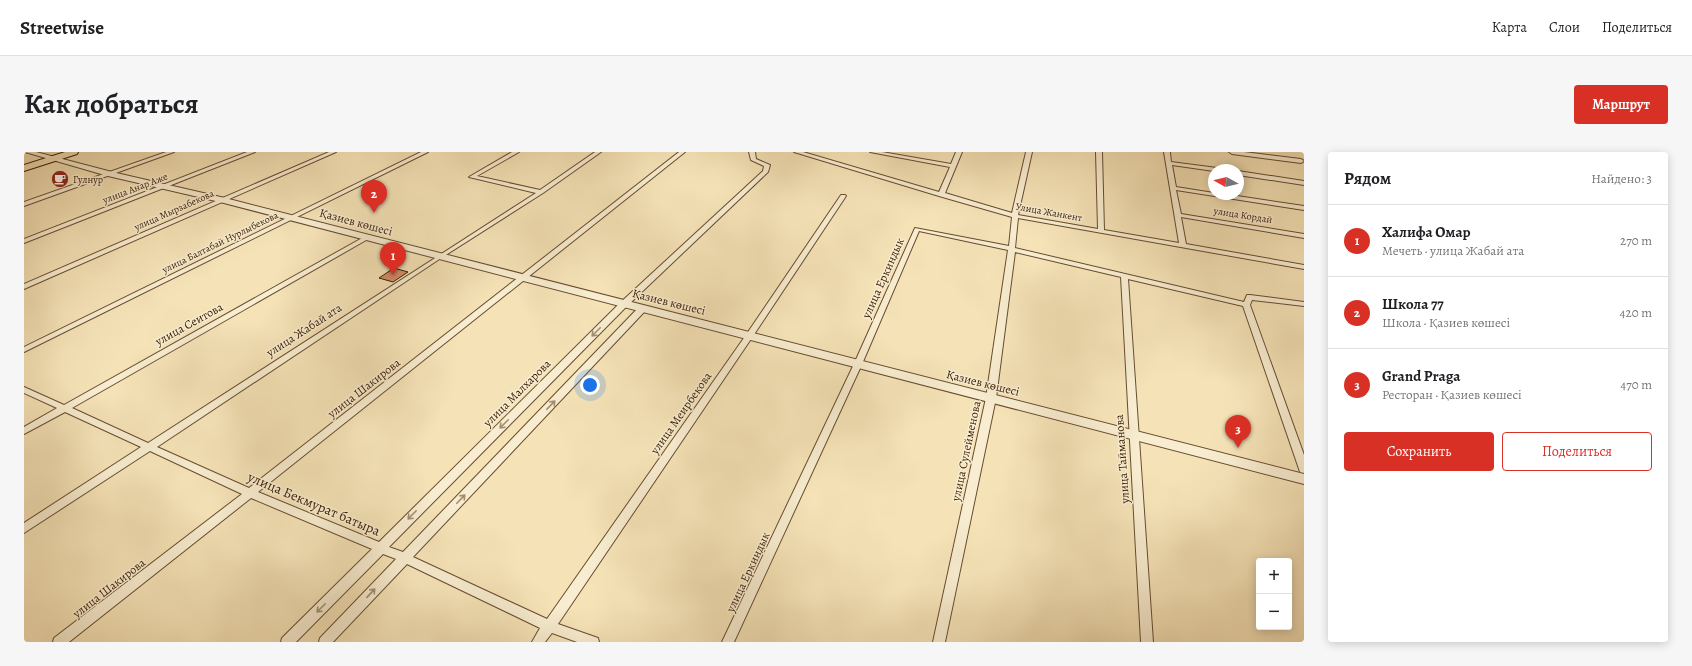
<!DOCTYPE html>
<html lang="ru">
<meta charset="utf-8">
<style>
:root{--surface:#fff;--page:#f6f6f6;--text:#202124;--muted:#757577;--line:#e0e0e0;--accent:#d93025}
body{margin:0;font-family:Alegreya,serif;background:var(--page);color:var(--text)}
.controls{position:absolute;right:12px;bottom:12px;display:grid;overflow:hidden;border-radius:4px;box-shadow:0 2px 10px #0003}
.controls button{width:36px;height:36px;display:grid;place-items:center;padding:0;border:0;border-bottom:1px solid var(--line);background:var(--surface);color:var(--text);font:20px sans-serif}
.compass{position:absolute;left:1184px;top:12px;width:36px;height:36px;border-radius:50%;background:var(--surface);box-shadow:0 2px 10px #0003;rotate:278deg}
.you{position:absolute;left:566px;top:233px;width:14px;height:14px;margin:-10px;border:3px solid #fff;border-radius:50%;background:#1a73e8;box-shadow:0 0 0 6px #1a73e833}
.badge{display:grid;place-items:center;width:26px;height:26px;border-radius:50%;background:var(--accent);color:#fff;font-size:13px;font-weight:700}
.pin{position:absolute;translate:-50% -33px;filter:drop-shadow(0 1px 2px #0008)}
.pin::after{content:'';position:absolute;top:21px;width:14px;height:12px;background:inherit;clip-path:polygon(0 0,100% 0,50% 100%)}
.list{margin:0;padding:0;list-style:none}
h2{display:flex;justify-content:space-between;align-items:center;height:52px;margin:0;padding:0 16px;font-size:17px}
h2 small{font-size:13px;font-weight:400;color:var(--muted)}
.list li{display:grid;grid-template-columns:26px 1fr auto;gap:12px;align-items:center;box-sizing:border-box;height:72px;padding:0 16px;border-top:1px solid var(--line)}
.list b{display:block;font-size:15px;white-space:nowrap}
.list p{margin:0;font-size:13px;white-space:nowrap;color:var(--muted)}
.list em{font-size:13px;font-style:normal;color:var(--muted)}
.actions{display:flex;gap:8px;padding:12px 16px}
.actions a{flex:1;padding:9px 0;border:1px solid var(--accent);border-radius:4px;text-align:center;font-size:14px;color:var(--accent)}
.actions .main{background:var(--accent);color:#fff}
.map{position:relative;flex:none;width:1280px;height:490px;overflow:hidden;border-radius:4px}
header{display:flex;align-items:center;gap:24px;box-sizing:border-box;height:56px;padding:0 20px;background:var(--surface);border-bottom:1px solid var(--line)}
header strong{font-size:19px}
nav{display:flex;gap:22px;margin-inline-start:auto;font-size:14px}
.intro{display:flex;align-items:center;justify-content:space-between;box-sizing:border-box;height:96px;padding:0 24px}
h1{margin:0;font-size:28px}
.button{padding:10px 18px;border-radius:4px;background:var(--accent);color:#fff;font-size:14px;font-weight:700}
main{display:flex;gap:24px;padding:0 24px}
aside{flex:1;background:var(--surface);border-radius:4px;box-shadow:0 2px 10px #0003}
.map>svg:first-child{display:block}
.building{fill:#d48f6a;stroke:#391a02}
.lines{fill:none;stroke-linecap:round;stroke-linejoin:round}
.minor-casing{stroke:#684c2f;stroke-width:2}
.tertiary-casing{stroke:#684c2f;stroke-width:2}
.primary-casing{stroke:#391a02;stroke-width:2}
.minor{fill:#f8edd0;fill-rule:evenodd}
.tertiary{fill:#f8edd0;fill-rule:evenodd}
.primary{fill:#f5e3b7;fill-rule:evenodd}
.oneway{stroke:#a28e73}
.labels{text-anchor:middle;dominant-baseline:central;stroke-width:3;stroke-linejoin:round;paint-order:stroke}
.far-poi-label{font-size:10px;fill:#391a02;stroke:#f8edd0;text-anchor:start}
.far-street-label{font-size:10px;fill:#391a02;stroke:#f8edd0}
.street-label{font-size:12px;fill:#391a02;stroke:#f8edd0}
.near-street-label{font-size:14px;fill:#391a02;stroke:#f8edd0}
</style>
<header>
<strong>Streetwise</strong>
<nav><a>Карта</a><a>Слои</a><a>Поделиться</a></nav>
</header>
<div class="intro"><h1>Как добраться</h1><a class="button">Маршрут</a></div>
<main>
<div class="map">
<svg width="1280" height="490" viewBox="0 0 1280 490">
<rect width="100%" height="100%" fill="#f5e3b7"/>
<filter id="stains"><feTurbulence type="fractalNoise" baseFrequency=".005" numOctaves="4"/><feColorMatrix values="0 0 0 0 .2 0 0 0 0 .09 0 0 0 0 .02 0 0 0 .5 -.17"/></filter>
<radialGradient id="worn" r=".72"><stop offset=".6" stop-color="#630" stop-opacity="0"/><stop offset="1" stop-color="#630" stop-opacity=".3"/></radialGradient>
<!-- building -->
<polygon class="building" points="370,116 384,120 369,130 355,126"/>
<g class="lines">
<defs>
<g id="minor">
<polygon points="142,0 150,0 0,54 0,50"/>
<polygon points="223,0 231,0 0,91 0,87"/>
<polygon points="305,0 312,0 0,137 0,132"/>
<polygon points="397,0 404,0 0,200 0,195"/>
<polygon points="488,0 495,0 453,24 516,38 571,0 577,0 519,41 417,106 133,295 225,336 655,0 661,0 234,340 355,390 597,150 739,19 740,14 727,8 725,0 731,0 732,7 746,13 744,20 603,154 365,395 379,400 616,154 622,154 622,158 389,405 523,467 722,183 817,43 821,43 822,44 729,184 534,472 574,486 575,490 553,490 528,481 521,490 508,490 516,476 383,412 309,490 295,490 296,486 372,407 359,402 272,490 257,490 258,486 348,397 227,346 45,490 29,490 30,486 218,342 126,299 0,381 0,371 117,295 41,260 0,282 0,275 33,256 0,241 0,235 40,253 340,85 344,85 344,87 48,256 124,291 512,41 445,25"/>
<polygon points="770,0 779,0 915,40 926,15 846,0 858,0 927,12 932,0 938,0 921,41 988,61 1002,0 1008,0 994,63 1074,77 1072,0 1078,0 1080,78 1155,91 1140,0 1146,0 1147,10 1193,16 1196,18 1190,18 1190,19 1148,13 1152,35 1190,41 1190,42 1200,42 1280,54 1280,58 1152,38 1157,62 1280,82 1280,86 1157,65 1162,92 1280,113 1280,117 994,66 991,96 1220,150 1223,143 1226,143 1280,150 1280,154 1228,148 1226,153 1280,303 1280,321 1276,320 1275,317 1219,154 1104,127 1129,490 1117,490 1097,125 991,100 972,246 921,490 909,490 962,246 984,98 895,79 838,212 710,490 698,490 830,212 891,76 985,94 988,65 915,44"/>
<polygon points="1205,0 1220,0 1277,7 1280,9 1277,11 1208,2"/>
<polygon points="1214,19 1280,29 1280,33 1214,23"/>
</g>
<polygon id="tertiary" points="1,0 12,0 88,20 201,46 1280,322 1280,332 196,50 84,24"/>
<polygon id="primary" points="41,0 54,0 53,2 0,19 0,13"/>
</defs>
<!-- minor casing -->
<use href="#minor" class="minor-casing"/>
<!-- tertiary casing -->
<use href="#tertiary" class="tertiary-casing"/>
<!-- primary casing -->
<use href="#primary" class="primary-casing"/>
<!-- minor -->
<use href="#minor" class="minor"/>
<!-- tertiary -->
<use href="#tertiary" class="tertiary"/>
<!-- primary -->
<use href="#primary" class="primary"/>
</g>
<!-- one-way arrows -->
<defs><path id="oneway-shaft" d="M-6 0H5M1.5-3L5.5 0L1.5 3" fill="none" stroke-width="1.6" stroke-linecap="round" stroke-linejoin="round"/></defs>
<g class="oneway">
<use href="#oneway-shaft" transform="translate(572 180) rotate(135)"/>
<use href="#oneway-shaft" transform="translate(527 253) rotate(-46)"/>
<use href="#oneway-shaft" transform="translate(480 272) rotate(135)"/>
<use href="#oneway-shaft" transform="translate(437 347) rotate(-46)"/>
<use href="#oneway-shaft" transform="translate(388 363) rotate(135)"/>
<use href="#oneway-shaft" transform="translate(347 441) rotate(-47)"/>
<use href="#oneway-shaft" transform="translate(297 456) rotate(135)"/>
</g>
<!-- icons -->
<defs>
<symbol id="cafe-disc" viewBox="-11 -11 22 22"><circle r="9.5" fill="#8f2418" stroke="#f8edd0"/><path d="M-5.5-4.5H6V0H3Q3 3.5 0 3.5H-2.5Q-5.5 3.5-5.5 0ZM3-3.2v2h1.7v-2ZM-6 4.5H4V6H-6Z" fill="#fff"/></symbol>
</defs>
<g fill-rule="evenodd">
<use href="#cafe-disc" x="26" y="17" width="20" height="20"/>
</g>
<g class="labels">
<!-- far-poi labels -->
<g class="far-poi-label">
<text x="49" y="27">Гулнур</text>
</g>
<!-- far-street labels -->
<g class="far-street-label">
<text transform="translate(111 36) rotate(-21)">улица Анар Аже</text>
<text transform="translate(150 58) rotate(-24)">улица Мырзабекова</text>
<text transform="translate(1025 60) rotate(10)">Улица Жанкент</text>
<text transform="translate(1219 63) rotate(9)">улица Кордай</text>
<text transform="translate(196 90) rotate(-26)">улица Балтабай Нурлыбекова</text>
</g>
<!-- street labels -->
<g class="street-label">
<text transform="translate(332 70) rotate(15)">Қазиев көшесі</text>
<text transform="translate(859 126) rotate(-66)">улица Еркиндык</text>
<text transform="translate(645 150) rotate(14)">Қазиев көшесі</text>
<text transform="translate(165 172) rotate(-29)">улица Сеитова</text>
<text transform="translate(280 178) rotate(-33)">улица Жабай ата</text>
<text transform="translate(959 231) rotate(14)">Қазиев көшесі</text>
<text transform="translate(340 236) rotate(-38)">улица Шакирова</text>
<text transform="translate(493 241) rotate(-45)">улица Малхарова</text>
<text transform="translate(657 261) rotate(-55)">улица Меирбекова</text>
<text transform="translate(942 299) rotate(-78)">улица Сулейменова</text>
<text transform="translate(1098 307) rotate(-94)">улица Тайманова</text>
<text transform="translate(724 420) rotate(-65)">улица Еркиндык</text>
<text transform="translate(85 436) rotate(-38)">улица Шакирова</text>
</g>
<!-- near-street labels -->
<g class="near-street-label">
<text transform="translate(290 352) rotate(23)">улица Бекмурат батыра</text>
</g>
</g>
<rect width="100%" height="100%" filter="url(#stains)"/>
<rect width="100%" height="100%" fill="url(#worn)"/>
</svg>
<div class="controls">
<button>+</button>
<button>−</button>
</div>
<svg class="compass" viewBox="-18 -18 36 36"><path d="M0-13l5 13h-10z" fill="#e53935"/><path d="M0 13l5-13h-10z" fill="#757577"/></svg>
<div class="you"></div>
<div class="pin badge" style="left:369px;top:123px">1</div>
<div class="pin badge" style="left:350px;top:61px">2</div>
<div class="pin badge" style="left:1214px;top:296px">3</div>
</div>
<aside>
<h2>Рядом<small>Найдено: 3</small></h2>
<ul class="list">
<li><span class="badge">1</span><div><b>Халифа Омар</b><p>Мечеть · улица Жабай ата</p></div><em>270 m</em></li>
<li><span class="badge">2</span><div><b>Школа 77</b><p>Школа · Қазиев көшесі</p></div><em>420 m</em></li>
<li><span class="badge">3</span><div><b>Grand Praga</b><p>Ресторан · Қазиев көшесі</p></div><em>470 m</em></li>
</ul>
<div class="actions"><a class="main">Сохранить</a><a>Поделиться</a></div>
</aside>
</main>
